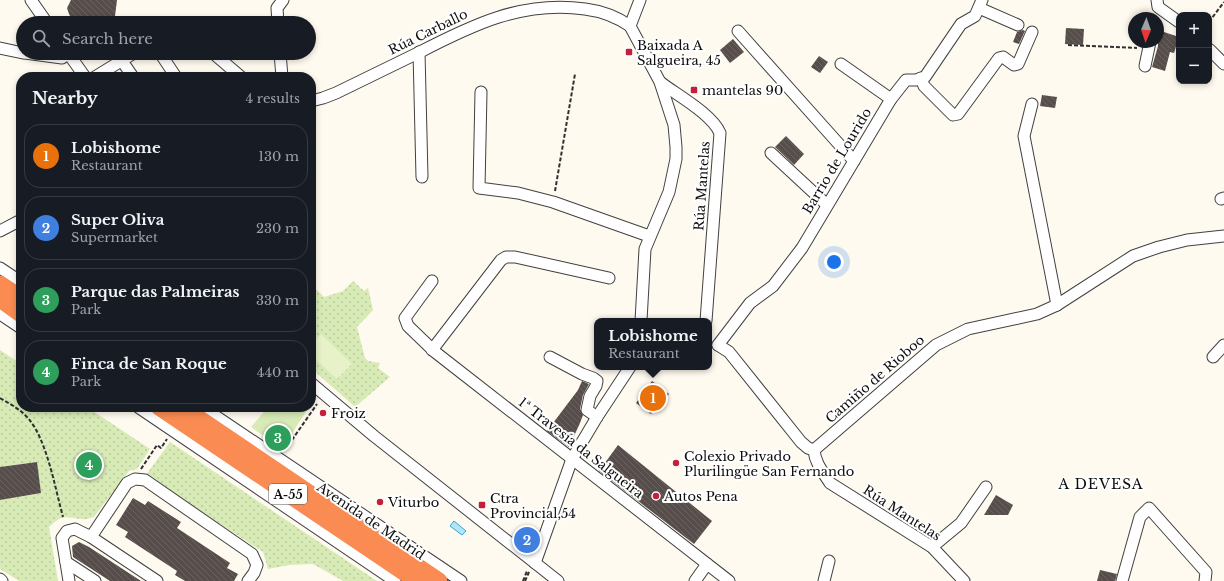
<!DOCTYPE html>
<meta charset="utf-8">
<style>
:root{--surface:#171b24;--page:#20242c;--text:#f1f3f6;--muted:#9ea1a6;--line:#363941;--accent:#dd94a1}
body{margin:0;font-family:"Libre Baskerville",serif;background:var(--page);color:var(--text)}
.controls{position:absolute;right:12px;top:12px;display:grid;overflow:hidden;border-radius:8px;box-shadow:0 2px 6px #0003}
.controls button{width:36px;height:36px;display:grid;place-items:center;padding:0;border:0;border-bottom:1px solid var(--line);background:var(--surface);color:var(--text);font:20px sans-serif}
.compass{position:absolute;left:1128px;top:12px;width:36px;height:36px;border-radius:50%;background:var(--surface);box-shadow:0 2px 6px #0003;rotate:182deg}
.you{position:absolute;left:834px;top:262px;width:14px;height:14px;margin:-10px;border:3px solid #fff;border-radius:50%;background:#1a73e8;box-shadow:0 0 0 6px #1a73e833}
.badge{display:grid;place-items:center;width:26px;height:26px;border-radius:50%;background:var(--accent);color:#fff;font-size:13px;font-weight:700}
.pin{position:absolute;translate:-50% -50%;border:2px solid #fff;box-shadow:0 1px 4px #0006}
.popup{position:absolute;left:594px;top:318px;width:118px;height:52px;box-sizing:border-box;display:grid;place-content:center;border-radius:8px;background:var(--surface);filter:drop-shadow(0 1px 3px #0005);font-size:13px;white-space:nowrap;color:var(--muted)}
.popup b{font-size:15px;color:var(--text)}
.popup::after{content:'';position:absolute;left:50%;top:100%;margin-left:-8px;border:8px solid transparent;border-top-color:var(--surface)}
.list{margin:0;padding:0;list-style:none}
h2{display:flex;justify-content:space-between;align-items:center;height:52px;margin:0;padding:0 16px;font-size:17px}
h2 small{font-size:13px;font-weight:400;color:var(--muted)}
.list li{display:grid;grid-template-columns:26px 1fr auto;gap:12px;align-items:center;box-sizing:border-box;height:64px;margin:0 8px 8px;padding:0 8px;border:1px solid var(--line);border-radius:16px}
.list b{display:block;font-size:15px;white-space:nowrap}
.list p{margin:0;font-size:13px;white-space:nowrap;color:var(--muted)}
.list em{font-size:13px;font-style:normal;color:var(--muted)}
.icon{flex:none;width:22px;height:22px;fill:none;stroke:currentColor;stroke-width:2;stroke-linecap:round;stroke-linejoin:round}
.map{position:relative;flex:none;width:1224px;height:581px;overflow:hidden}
.search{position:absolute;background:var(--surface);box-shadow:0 2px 6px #0003;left:16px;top:16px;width:300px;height:44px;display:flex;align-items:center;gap:10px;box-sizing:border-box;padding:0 14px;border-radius:22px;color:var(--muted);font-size:15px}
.panel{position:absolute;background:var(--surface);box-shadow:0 2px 6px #0003;left:16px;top:72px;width:300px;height:340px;border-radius:16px}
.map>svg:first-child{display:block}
.grass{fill:url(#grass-dots)}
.park{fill:#d8ebb7}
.pitch{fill:#e8f2c9}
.water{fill:#b1e6f8;stroke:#35a6d2}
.building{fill:url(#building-back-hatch)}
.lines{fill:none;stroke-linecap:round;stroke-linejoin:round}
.minor-casing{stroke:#414141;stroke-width:13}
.highway-casing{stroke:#1f1f1f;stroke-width:19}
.path{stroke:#303030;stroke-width:2;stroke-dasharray:4 2;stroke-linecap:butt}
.minor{stroke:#fff;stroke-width:11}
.highway{stroke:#fa8b52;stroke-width:17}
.poi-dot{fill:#c4203a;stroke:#fff;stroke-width:1.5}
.labels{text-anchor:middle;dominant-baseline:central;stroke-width:4;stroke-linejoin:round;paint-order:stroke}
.shield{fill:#fff;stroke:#565656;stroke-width:1}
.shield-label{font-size:12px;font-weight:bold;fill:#0e0e0e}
.street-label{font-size:13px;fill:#0e0e0e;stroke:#fff}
.poi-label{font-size:13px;fill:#0e0e0e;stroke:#fff;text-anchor:start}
.neighbourhood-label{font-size:14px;letter-spacing:1px;fill:#0e0e0e;stroke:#fff}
</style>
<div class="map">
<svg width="1224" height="581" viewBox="0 0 1224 581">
<defs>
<pattern id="grass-dots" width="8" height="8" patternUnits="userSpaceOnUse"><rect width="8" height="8" fill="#d8ebb7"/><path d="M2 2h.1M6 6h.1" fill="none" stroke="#b8c89c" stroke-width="1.8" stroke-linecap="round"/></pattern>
<pattern id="building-back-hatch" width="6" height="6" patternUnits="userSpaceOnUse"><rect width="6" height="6" fill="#574d4a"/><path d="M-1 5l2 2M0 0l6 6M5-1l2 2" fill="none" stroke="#6a6260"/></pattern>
</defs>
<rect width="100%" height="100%" fill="#fffaef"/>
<!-- grass -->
<g class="grass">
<polygon points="353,281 364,291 368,288 373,310 357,327 365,358 368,361 380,363 378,368 390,377 355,407 311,368 311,289 317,290 324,297 343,291"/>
<path d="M0 350 21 364V407H87L150 449 137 469 129 471 94 517C90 518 85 520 81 519 64 517 63 514 49 527L58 581H19L0 569V500L41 493 36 462 0 467Z"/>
<polygon points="170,442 377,581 343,581 313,564 289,565 268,569 263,552 146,475"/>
</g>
<!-- park -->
<polygon class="park" points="268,407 309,407 282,449 251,427"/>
<!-- pitch -->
<polygon class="pitch" points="321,334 352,364 337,379 311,355 311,344"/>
<!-- water -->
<polygon class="water" points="454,521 466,531 462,535 450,526"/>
<!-- building -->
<g class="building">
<polygon points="71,0 117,0 115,16 112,23 74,23 69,14 67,8"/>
<polygon points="1066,28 1084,29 1083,45 1065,44"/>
<polygon points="1023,30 1025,31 1019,44 1013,42 1017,32"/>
<polygon points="1158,30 1179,37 1174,53 1170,52 1165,71 1152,67 1158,46"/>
<polygon points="733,39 744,52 730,63 720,50"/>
<polygon points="819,56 828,62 820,73 811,67"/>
<polygon points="1042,95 1057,97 1055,108 1040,106"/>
<polygon points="786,136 804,154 794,165 775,147"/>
<polygon points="582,381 589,384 583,395 580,409 583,415 580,423 569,447 547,431 578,390"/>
<polygon points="652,381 669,394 662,404 659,402 651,414 636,403"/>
<polygon points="618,445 712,521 694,544 599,471"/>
<polygon points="37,462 41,493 0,500 0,467"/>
<polygon points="996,495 1013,505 1008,515 984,515"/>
<polygon points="133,498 145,505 148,501 181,522 177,528 230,563 227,568 238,574 234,581 185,581 175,575 177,571 125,537 128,532 116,525"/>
<polygon points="79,542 89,547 141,581 110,581 73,557 72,546"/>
<polygon points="1100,570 1117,574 1115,581 1097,581"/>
</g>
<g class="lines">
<defs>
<g id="minor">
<polyline points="31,0 47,23"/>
<polyline points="1157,0 1158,7 1179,22"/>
<polyline points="979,8 1018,25"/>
<polyline points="278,23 277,8 283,0"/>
<polyline points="630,26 640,0"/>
<polyline points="738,31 854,161"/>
<polyline points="0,48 23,53"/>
<polyline points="1209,49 1224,64"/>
<polyline points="419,52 422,177"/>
<polyline points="25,53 62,58 68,54"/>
<polyline points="68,53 85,77"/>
<polyline points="160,53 176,77"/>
<polyline points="213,53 241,77"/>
<polyline points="280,53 282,77"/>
<polyline points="122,61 133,77"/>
<polyline points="841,64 891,99"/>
<polyline points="1145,66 1150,42"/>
<polyline points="95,77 134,53"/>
<polyline points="921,78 924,86 953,115 958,114 999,58 1003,57 1014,65 1018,64 1032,32"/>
<path d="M660 82C677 95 712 114 720 133L706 321"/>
<polyline points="481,92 479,188 518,193 553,202 649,236"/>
<path d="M311 101 323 98 336 93C363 80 391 66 418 53 472 25 523 0 585 9 601 11 617 17 630 26L660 82 674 125 676 147V159L669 192 645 249 641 321"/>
<polyline points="1032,104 1024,136 1057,305"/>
<polyline points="771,153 827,205"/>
<polyline points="1221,199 1224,198"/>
<polyline points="0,231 21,220"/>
<polyline points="0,268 21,282"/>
<polyline points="432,281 405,318 408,326 435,352 729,581"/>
<polyline points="0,314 21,328"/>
<polyline points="718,345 750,303 773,286 802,248 891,99 906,80 916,80 925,77 961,24 975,16 982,0"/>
<polyline points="718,345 729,352 801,442 808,448 814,450"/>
<polyline points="432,350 501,260 506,257 515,257 609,278"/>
<polyline points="550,357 582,374 593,378 597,381 596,386 590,396 587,410 597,417"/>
<polyline points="1213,357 1224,345"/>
<polyline points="311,383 374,436 558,581"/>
<polyline points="138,407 395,581"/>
<polyline points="202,407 461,581"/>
<polyline points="814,450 936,345 968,329 1037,314 1057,305 1133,256 1159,247 1187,240 1224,236"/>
<path d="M814 450C815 463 823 472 830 483L932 547 964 581"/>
<polyline points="91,537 127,483 135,479 145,480 252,554 257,565 254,573 248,581"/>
<polyline points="932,547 961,523 986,487"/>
<polyline points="66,562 95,581"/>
<polyline points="535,563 572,459 597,417 630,367"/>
<polyline points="0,579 2,581"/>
<polyline points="69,581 62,538 67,531 75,529 91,537 157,581"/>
<polyline points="695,581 707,564"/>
<polyline points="824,581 829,561"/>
<polyline points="1122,581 1140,517 1149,508 1206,572 1205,581"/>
</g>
<g id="highway">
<polyline points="0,284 21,298"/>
<polyline points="0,299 21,314"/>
<polyline points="159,407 417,581"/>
<polyline points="182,407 439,581"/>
</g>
</defs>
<!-- minor casing -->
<use href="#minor" class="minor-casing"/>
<!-- highway casing -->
<use href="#highway" class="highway-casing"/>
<!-- path -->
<g class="path">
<polyline points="1209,22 1224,2"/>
<polyline points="1068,45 1137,48"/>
<polyline points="555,191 575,74"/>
<path d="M0 398C10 404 20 409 28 418 47 440 55 488 63 517"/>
<polyline points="285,450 317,404"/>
<polyline points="141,469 157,445 161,448 167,439"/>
<polyline points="523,581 527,571"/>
<polyline points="525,581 529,572"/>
</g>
<!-- minor -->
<use href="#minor" class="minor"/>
<!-- highway -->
<use href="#highway" class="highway"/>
</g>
<!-- markers -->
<g class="poi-dot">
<rect x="625" y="48" width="8" height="8" rx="2"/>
<rect x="690" y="86" width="8" height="8" rx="2"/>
<circle cx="323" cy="413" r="4"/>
<circle cx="676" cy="463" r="4"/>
<circle cx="656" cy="496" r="4"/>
<circle cx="380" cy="502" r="4"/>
<rect x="478" y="501" width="8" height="8" rx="2"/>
</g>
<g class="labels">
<!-- shield labels -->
<rect class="shield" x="269" y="484" width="38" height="20" rx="3"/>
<g class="shield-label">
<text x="288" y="494">A-55</text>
</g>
<!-- street labels -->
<g class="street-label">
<text transform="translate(428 32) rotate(-26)">Rúa Carballo</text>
<text transform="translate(837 161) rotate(-59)">Barrio de Lourido</text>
<text transform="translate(702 186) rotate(-86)">Rúa Mantelas</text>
<text transform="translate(875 379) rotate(-41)">Camiño de Rioboo</text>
<text transform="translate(581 448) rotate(38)">1ª Travesía da Salgueira</text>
<text transform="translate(902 513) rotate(33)">Rúa Mantelas</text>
<text transform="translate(371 521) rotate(34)">Avenida de Madrid</text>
</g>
<!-- poi labels -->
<g class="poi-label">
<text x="637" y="45">Baixada A<tspan x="637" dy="15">Salgueira, 45</tspan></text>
<text x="702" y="90">mantelas 90</text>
<text x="331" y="413">Froiz</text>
<text x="684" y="456">Colexio Privado<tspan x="684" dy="15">Plurilingüe San Fernando</tspan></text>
<text x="664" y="496">Autos Pena</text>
<text x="490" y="498">Ctra<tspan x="490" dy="15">Provincial,54</tspan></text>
<text x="388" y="502">Viturbo</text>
</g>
<!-- neighbourhood labels -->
<g class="neighbourhood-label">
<text x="1101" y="484">A DEVESA</text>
</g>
</g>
</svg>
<div class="controls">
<button>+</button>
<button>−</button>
</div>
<svg class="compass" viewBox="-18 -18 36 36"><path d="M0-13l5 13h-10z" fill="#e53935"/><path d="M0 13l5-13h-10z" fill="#9ea1a6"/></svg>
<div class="you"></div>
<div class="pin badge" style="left:653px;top:398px;background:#e8710a">1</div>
<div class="popup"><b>Lobishome</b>Restaurant</div>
<div class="pin badge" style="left:527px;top:540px;background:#3f7fe0">2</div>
<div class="pin badge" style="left:278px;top:438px;background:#2e9e5b">3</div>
<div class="pin badge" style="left:89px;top:465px;background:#2e9e5b">4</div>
<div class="search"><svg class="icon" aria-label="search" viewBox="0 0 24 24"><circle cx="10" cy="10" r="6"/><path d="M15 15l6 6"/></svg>Search here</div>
<section class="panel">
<h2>Nearby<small>4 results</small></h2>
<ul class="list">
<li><span class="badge" style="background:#e8710a">1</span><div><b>Lobishome</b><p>Restaurant</p></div><em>130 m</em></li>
<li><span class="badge" style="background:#3f7fe0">2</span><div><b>Super Oliva</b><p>Supermarket</p></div><em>230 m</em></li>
<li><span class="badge" style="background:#2e9e5b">3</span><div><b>Parque das Palmeiras</b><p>Park</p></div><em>330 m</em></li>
<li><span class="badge" style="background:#2e9e5b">4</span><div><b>Finca de San Roque</b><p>Park</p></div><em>440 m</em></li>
</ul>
</section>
</div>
